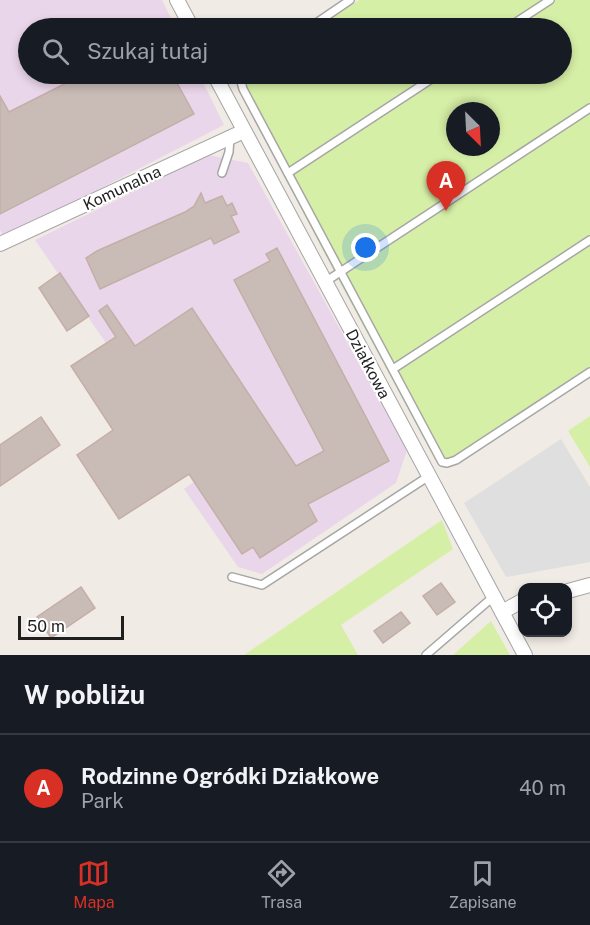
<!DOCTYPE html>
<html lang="pl">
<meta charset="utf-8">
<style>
:root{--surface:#171b24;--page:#242831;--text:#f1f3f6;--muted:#9ea1a6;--line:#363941;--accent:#d93025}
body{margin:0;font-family:"Public Sans",sans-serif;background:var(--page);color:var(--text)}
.controls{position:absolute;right:18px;bottom:18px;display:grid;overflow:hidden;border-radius:12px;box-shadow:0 3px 9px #0003}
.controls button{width:54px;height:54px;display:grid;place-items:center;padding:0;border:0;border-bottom:2px solid var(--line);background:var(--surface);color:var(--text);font:30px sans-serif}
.compass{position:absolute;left:446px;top:102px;width:54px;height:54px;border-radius:50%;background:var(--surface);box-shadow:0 3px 9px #0003;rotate:156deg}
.scale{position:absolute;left:18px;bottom:15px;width:106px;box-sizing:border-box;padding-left:6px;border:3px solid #1f1f1f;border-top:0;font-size:16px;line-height:21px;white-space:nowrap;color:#1f1f1f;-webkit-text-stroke:4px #fff;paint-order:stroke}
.you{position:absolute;left:366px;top:248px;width:21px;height:21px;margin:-15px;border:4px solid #fff;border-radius:50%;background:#1a73e8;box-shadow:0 0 0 9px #1a73e833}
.badge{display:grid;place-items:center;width:39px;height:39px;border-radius:50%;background:var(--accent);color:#fff;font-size:20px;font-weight:700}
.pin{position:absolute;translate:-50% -50px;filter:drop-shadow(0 2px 3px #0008)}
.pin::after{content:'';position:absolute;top:32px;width:21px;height:18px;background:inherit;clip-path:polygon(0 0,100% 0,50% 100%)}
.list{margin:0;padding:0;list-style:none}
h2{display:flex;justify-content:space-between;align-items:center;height:78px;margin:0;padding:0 24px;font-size:26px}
h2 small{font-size:20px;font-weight:400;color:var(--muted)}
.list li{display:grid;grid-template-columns:39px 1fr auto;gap:18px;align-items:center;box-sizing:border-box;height:108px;padding:0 24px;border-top:2px solid var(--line)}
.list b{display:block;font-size:22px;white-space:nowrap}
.list p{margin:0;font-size:20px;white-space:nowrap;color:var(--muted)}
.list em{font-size:20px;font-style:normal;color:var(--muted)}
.icon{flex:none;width:33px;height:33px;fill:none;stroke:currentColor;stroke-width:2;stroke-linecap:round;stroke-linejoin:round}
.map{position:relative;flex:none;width:590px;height:655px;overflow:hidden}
.search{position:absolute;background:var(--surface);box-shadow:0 3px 9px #0003;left:18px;right:18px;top:18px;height:66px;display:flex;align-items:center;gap:15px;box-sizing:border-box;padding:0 21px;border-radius:33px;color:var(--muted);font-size:22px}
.sheet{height:186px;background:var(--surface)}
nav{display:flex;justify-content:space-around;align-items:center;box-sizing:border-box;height:84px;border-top:2px solid var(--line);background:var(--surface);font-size:16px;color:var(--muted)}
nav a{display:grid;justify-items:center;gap:3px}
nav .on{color:var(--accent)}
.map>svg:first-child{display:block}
.industrial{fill:#ead6ea}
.grass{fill:#d6efa6;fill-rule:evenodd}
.parking{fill:#dfdfdf}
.building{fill:#c9bcb7;stroke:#c4aea6;stroke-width:1.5}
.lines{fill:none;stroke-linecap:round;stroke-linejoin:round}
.service-casing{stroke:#a6a6a6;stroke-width:10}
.minor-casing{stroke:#a6a6a6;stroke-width:16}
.service{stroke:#fff;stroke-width:7}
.minor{stroke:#fff;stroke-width:14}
.labels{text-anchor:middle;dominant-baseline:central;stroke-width:4.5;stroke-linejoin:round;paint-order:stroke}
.street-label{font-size:16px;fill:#1f1f1f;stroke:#fff}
</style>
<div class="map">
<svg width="590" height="655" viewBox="0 0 590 655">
<rect width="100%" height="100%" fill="#f1ebe5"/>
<!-- industrial -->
<g class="industrial">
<polygon points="0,0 162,0 176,28 28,28 28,74 199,74 224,125 4,238 0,230"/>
<polygon points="209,155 248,163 407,450 396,483 262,574 238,567 184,489 199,478 35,240"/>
</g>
<!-- grass -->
<g class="grass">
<path d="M359 0H590V376L450 467 438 465 336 275 237 86 255 74H562V28H318ZM455 111H491V147H455Z"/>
<polygon points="590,416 590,467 568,431"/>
<polygon points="442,520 453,549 341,625 358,655 244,655"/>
<polygon points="491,621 510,655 453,655"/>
</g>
<!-- parking -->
<polygon class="parking" points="561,439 590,487 590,562 506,577 464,503"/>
<!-- building -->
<g class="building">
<polygon points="84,74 172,74 194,114 0,214 0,96 9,112"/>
<polygon points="201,193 205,203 222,196 227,206 232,203 237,214 231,216 239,232 214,244 211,238 100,289 86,258 97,251 185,212 194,206"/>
<polygon points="277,248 389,461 308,504 317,521 260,558 253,547 242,554 189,474 119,519 77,455 113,430 71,366 116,337 99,311 107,305 135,346 192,308 296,466 324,451 234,280 270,261 266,254"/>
<polygon points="60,273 89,316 67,331 39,288"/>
<polygon points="41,417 60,445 0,486 0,445"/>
<polygon points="441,583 455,602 437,615 423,596"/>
<polygon points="81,587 95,608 51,638 37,617"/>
<polygon points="401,612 410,623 383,643 374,631"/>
</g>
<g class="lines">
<defs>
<g id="service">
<polyline points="309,28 350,0"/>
<polyline points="507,28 550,0"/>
<polyline points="245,74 240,78 243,89 442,462 447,463 456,460 590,372"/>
<polyline points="222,173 229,152 230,137"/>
<polyline points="288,173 439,74"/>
<polyline points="325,282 590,108"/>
<polyline points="393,369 590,240"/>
<polyline points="232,577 262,585 429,476"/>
<polyline points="426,655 493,597"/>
</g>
<g id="minor">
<polyline points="177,0 192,28"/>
<polyline points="214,74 525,655"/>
<polyline points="0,244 244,131"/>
<polyline points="568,591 590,585"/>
<polyline points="502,612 522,601"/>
</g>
</defs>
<!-- service casing -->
<use href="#service" class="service-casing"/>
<!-- minor casing -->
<use href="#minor" class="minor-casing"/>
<!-- service -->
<use href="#service" class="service"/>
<!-- minor -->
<use href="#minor" class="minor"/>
</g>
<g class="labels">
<!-- street labels -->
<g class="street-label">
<text transform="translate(122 188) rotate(-25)">Komunalna</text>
<text transform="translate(368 364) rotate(62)">Działkowa</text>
</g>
</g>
</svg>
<div class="controls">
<button><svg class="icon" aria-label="locate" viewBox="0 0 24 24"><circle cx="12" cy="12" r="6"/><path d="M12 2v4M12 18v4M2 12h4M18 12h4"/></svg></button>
</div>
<svg class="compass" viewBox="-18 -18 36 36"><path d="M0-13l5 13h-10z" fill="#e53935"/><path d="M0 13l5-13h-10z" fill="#9ea1a6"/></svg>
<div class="scale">50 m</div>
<div class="you"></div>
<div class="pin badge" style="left:446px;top:211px">A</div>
<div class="search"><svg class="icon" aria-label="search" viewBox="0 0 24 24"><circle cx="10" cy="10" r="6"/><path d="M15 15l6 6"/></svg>Szukaj tutaj</div>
</div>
<section class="sheet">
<h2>W pobliżu<small></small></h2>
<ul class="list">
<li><span class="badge">A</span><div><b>Rodzinne Ogródki Działkowe</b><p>Park</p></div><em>40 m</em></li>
</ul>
</section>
<nav>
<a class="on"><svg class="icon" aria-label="map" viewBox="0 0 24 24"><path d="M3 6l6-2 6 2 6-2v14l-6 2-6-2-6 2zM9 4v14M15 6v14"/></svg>Mapa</a>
<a><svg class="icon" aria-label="directions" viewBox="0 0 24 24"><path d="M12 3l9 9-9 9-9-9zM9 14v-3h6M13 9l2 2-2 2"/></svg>Trasa</a>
<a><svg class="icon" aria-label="saved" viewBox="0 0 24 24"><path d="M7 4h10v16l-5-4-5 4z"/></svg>Zapisane</a>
</nav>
